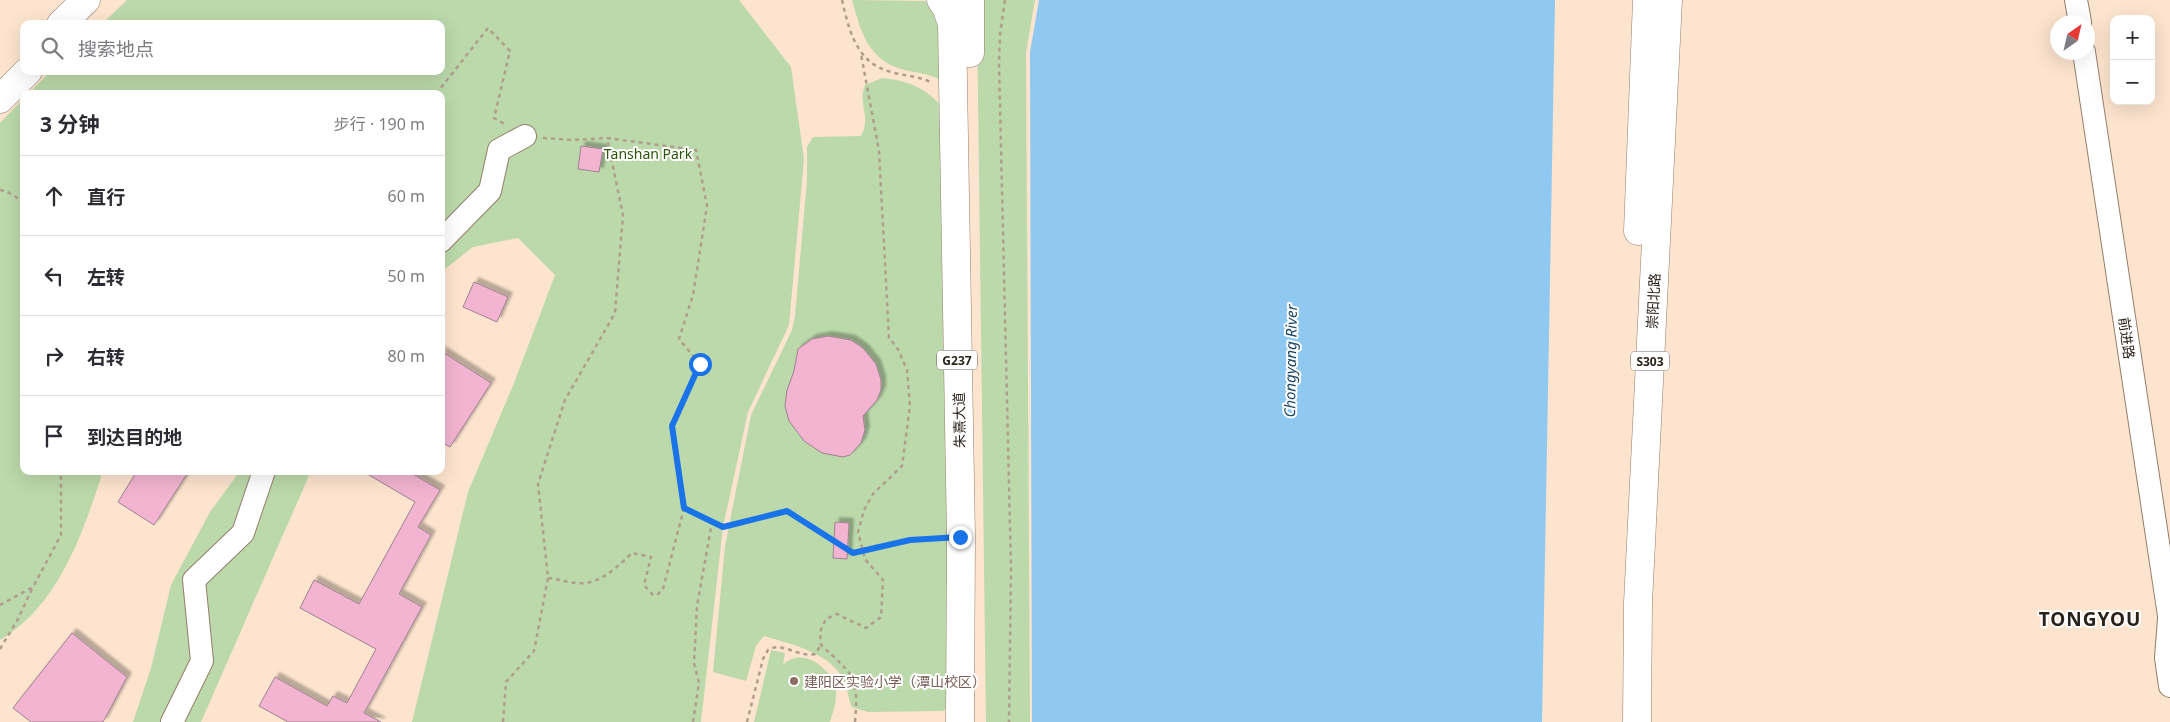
<!DOCTYPE html>
<html lang="zh">
<meta charset="utf-8">
<style>
:root{--surface:#fff;--page:#f2f2f3;--text:#2b2b33;--muted:#7c7c81;--line:#e1e1e2}
body{margin:0;font-family:"Noto Sans","Noto Sans SC",sans-serif;background:var(--page);color:var(--text)}
.controls{position:absolute;right:15px;top:15px;display:grid;overflow:hidden;border-radius:10px;box-shadow:0 5px 20px #0002}
.controls button{width:45px;height:45px;display:grid;place-items:center;padding:0;border:0;border-bottom:1px solid var(--line);background:var(--surface);color:var(--text);font:25px sans-serif}
.compass{position:absolute;left:2050px;top:15px;width:45px;height:45px;border-radius:50%;background:var(--surface);box-shadow:0 5px 20px #0002;rotate:34deg}
.stop{position:absolute;width:15px;height:15px;margin:-11px;border:4px solid #1a73e8;border-radius:50%;background:#fff}
.stop.end{background:#1a73e8;border-color:#fff;box-shadow:0 1px 5px #0008}
.list{margin:0;padding:0;list-style:none}
h2{display:flex;justify-content:space-between;align-items:center;height:65px;margin:0;padding:0 20px;font-size:21px}
h2 small{font-size:16px;font-weight:400;color:var(--muted)}
.list li{display:grid;grid-template-columns:32px 1fr auto;gap:15px;align-items:center;box-sizing:border-box;height:80px;padding:0 20px;border-top:1px solid var(--line)}
.list b{display:block;font-size:19px;white-space:nowrap}
.list em{font-size:16px;font-style:normal;color:var(--muted)}
.icon{flex:none;width:28px;height:28px;fill:none;stroke:currentColor;stroke-width:2;stroke-linecap:round;stroke-linejoin:round}
.map{position:relative;flex:none;width:2170px;height:722px;overflow:hidden}
.search{position:absolute;background:var(--surface);box-shadow:0 5px 20px #0002;left:20px;top:20px;width:425px;height:55px;display:flex;align-items:center;gap:12px;box-sizing:border-box;padding:0 18px;border-radius:10px;color:var(--muted);font-size:19px}
.panel{position:absolute;background:var(--surface);box-shadow:0 5px 20px #0002;left:20px;top:90px;width:425px;height:385px;border-radius:10px}
.map>svg:first-child{display:block}
.green{fill:#bbd9aa}
.water{fill:#8fc8f0}
.building{fill:#f2b4d1;stroke:#9e828f;filter:url(#shadow)}
.lines{fill:none;stroke-linecap:round;stroke-linejoin:round}
.minor-casing{stroke:#947e6a;stroke-width:24}
.major-casing{stroke:#947e6a;stroke-width:29}
.highway-casing{stroke:#947e6a;stroke-width:29}
.path{stroke:#b09e8d;stroke-width:2.5;stroke-dasharray:4 4;stroke-linecap:butt}
.minor{stroke:#fff;stroke-width:22}
.major{stroke:#fff;stroke-width:28}
.highway{stroke:#fff;stroke-width:28}
.route{stroke:#1a73e8;stroke-width:6}
.education-dot{fill:#8d6e63;stroke:#fff;stroke-width:2}
.labels{text-anchor:middle;dominant-baseline:central;stroke-width:4;stroke-linejoin:round;paint-order:stroke}
.shield{fill:#fff;stroke:#6b645f;stroke-width:1}
.shield-label{font-size:12px;font-weight:bold;fill:#2b221a}
.park-label{font-size:14px;fill:#2c5508;stroke:#fff}
.street-label{font-size:14px;fill:#2b221a;stroke:#fff}
.education-label{font-size:14px;fill:#785e54;stroke:#fff;text-anchor:start}
.water-label{font-size:15px;font-style:italic;fill:#1b4762;stroke:#fff}
.district-label{font-size:19px;font-weight:bold;letter-spacing:1px;fill:#2b221a;stroke:#fff}
</style>
<div class="map">
<svg width="2170" height="722" viewBox="0 0 2170 722">
<defs>
<filter id="shadow"><feDropShadow dx="4.5" dy="-4.5" stdDeviation="1" flood-color="#0004"/></filter>
</defs>
<rect width="100%" height="100%" fill="#fce4ce"/>
<!-- green -->
<g class="green">
<polygon points="127,0 739,0 791,67 804,159 789,325 748,412 723,527 701,722 412,722 468,492 514,383 555,275 518,238 473,247 441,272 441,94 28,94 51,71 441,71 441,24 102,24"/>
<path d="M852 0 926 1C943 26 941 52 941 80 923 71 908 73 893 66 865 53 860 27 852 0Z"/>
<polygon points="979,0 1035,0 1026,53 1030,722 986,722 977,17"/>
<path d="M882 78C906 80 927 88 942 107L948 205V708L943 711 868 712 852 707C848 699 848 689 844 681 832 653 790 644 764 636L756 646 746 681 713 672 725 546 751 415 792 330 795 316 807 180V147L813 137 861 136C872 115 857 105 865 85Z"/>
<path d="M24 98V471H103C83 533 59 605 0 640V123Z"/>
<polygon points="240,471 311,471 201,722 133,722 151,668 171,585 210,512"/>
<path d="M771 650 785 653 783 665C802 645 833 669 836 691 837 701 833 712 830 722H754Z"/>
</g>
<!-- water -->
<polygon class="water" points="1039,0 1555,0 1542,722 1032,722 1030,52"/>
<!-- building -->
<g class="building">
<polygon points="581,146 603,149 599,172 578,169"/>
<polygon points="474,282 508,297 497,322 463,307"/>
<polygon points="828,336 851,340 863,348 876,364 881,380 881,390 877,400 863,416 865,430 861,443 850,455 843,457 822,453 804,441 789,421 785,406 787,390 794,371 798,349 812,339"/>
<polygon points="441,351 491,383 450,447 441,442"/>
<polygon points="137,471 189,471 154,525 118,502"/>
<polygon points="362,471 408,471 440,490 418,527 431,535 399,594 422,607 364,713 381,722 288,722 259,706 275,677 327,706 333,696 347,703 376,649 300,608 314,580 359,604 415,502"/>
<polygon points="835,522 849,523 847,559 833,558"/>
<polygon points="72,633 127,677 103,722 31,722 13,708"/>
</g>
<g class="lines">
<defs>
<g id="minor">
<polyline points="2076,0 2080,22"/>
<polyline points="2084,52 2170,622"/>
<polyline points="441,241 490,191 499,150 525,136"/>
<polyline points="2169,619 2166,658 2170,686"/>
<polyline points="172,722 202,661 194,580 243,533 264,471"/>
</g>
<g id="major">
<polyline points="61,24 86,0"/>
<polyline points="0,99 28,71"/>
<polyline points="1638,231 1647,0"/>
<polyline points="1637,722 1638,603 1668,0"/>
</g>
<g id="highway">
<polyline points="941,0 947,9 952,24 961,537 960,722"/>
<polyline points="970,0 970,53"/>
</g>
</defs>
<!-- minor casing -->
<use href="#minor" class="minor-casing"/>
<!-- major casing -->
<use href="#major" class="major-casing"/>
<!-- highway casing -->
<use href="#highway" class="highway-casing"/>
<!-- path -->
<g class="path">
<path d="M842 0C849 30 856 63 891 72 904 76 920 76 932 83"/>
<polyline points="1005,0 1000,34 999,63 1011,569 1009,722"/>
<polyline points="436,94 488,28 510,51 494,118 506,125"/>
<polyline points="543,138 572,140 607,138 696,150 707,206 693,295 679,339 700,364 672,425 684,508 723,527 787,511 853,553 910,540 939,538"/>
<polyline points="0,190 6,191 24,202"/>
<path d="M548 578C558 579 566 582 575 583 599 586 616 568 632 553L651 557 644 585 653 595 658 594 663 589 684 508"/>
<polyline points="0,605 33,587 61,535 61,471"/>
<polyline points="0,649 18,619 32,589"/>
<polyline points="503,722 506,682 534,651 548,578 538,484 565,400 615,313 623,215 607,138"/>
<polyline points="693,722 699,683 694,663 697,606 712,522"/>
<path d="M747 722 763 659 768 650C782 641 799 658 815 654L821 645"/>
<path d="M855 722C859 675 854 676 821 645L820 632 826 619 837 614 866 628 881 617 883 580 865 559 858 532 864 510 873 494 902 466 910 406 907 370 898 349 889 338 879 151 861 54"/>
</g>
<!-- minor -->
<use href="#minor" class="minor"/>
<!-- major -->
<use href="#major" class="major"/>
<!-- highway -->
<use href="#highway" class="highway"/>
</g>
<g class="lines">
<!-- route -->
<polyline class="route" points="700,364 672,426 684,508 723,527 787,511 853,553 910,540 960,537"/>
</g>
<!-- markers -->
<circle class="education-dot" cx="794" cy="681" r="5"/>
<g class="labels">
<!-- shield labels -->
<g class="shield">
<rect x="937" y="350.5" width="40" height="19" rx="4"/>
<rect x="1631" y="351.5" width="38" height="19" rx="4"/>
</g>
<g class="shield-label">
<text x="957" y="360">G237</text>
<text x="1650" y="361">S303</text>
</g>
<!-- park labels -->
<g class="park-label">
<text x="648" y="153">Tanshan Park</text>
</g>
<!-- street labels -->
<g class="street-label">
<text transform="translate(1653 301) rotate(-87)">崇阳北路</text>
<text transform="translate(2127 338) rotate(82)">前进路</text>
<text transform="translate(959 420) rotate(-91)">朱熹大道</text>
</g>
<!-- education labels -->
<g class="education-label">
<text x="804" y="681">建阳区实验小学（潭山校区）</text>
</g>
<!-- water labels -->
<g class="water-label">
<text transform="translate(1290 361) rotate(-89)">Chongyang River</text>
</g>
<!-- district labels -->
<g class="district-label">
<text x="2090" y="619">TONGYOU</text>
</g>
</g>
</svg>
<div class="controls">
<button>+</button>
<button>−</button>
</div>
<svg class="compass" viewBox="-18 -18 36 36"><path d="M0-13l5 13h-10z" fill="#e53935"/><path d="M0 13l5-13h-10z" fill="#7c7c81"/></svg>
<div class="stop" style="left:700px;top:364px"></div>
<div class="stop end" style="left:960px;top:537px"></div>
<div class="search"><svg class="icon" aria-label="search" viewBox="0 0 24 24"><circle cx="10" cy="10" r="6"/><path d="M15 15l6 6"/></svg>搜索地点</div>
<section class="panel">
<h2>3 分钟<small>步行 · 190 m</small></h2>
<ul class="list">
<li><svg class="icon" aria-label="ahead" viewBox="0 0 24 24"><path d="M12 20V5M6 11l6-6 6 6"/></svg><div><b>直行</b></div><em>60 m</em></li>
<li><svg class="icon" aria-label="left" viewBox="0 0 24 24"><path d="M17 20v-9H6M10 6l-5 5 5 5"/></svg><div><b>左转</b></div><em>50 m</em></li>
<li><svg class="icon" aria-label="right" viewBox="0 0 24 24"><path d="M7 20v-9h11M14 6l5 5-5 5"/></svg><div><b>右转</b></div><em>80 m</em></li>
<li><svg class="icon" aria-label="arrive" viewBox="0 0 24 24"><path d="M6 21V4h12l-3 4 3 4H6"/></svg><div><b>到达目的地</b></div></li>
</ul>
</section>
</div>
